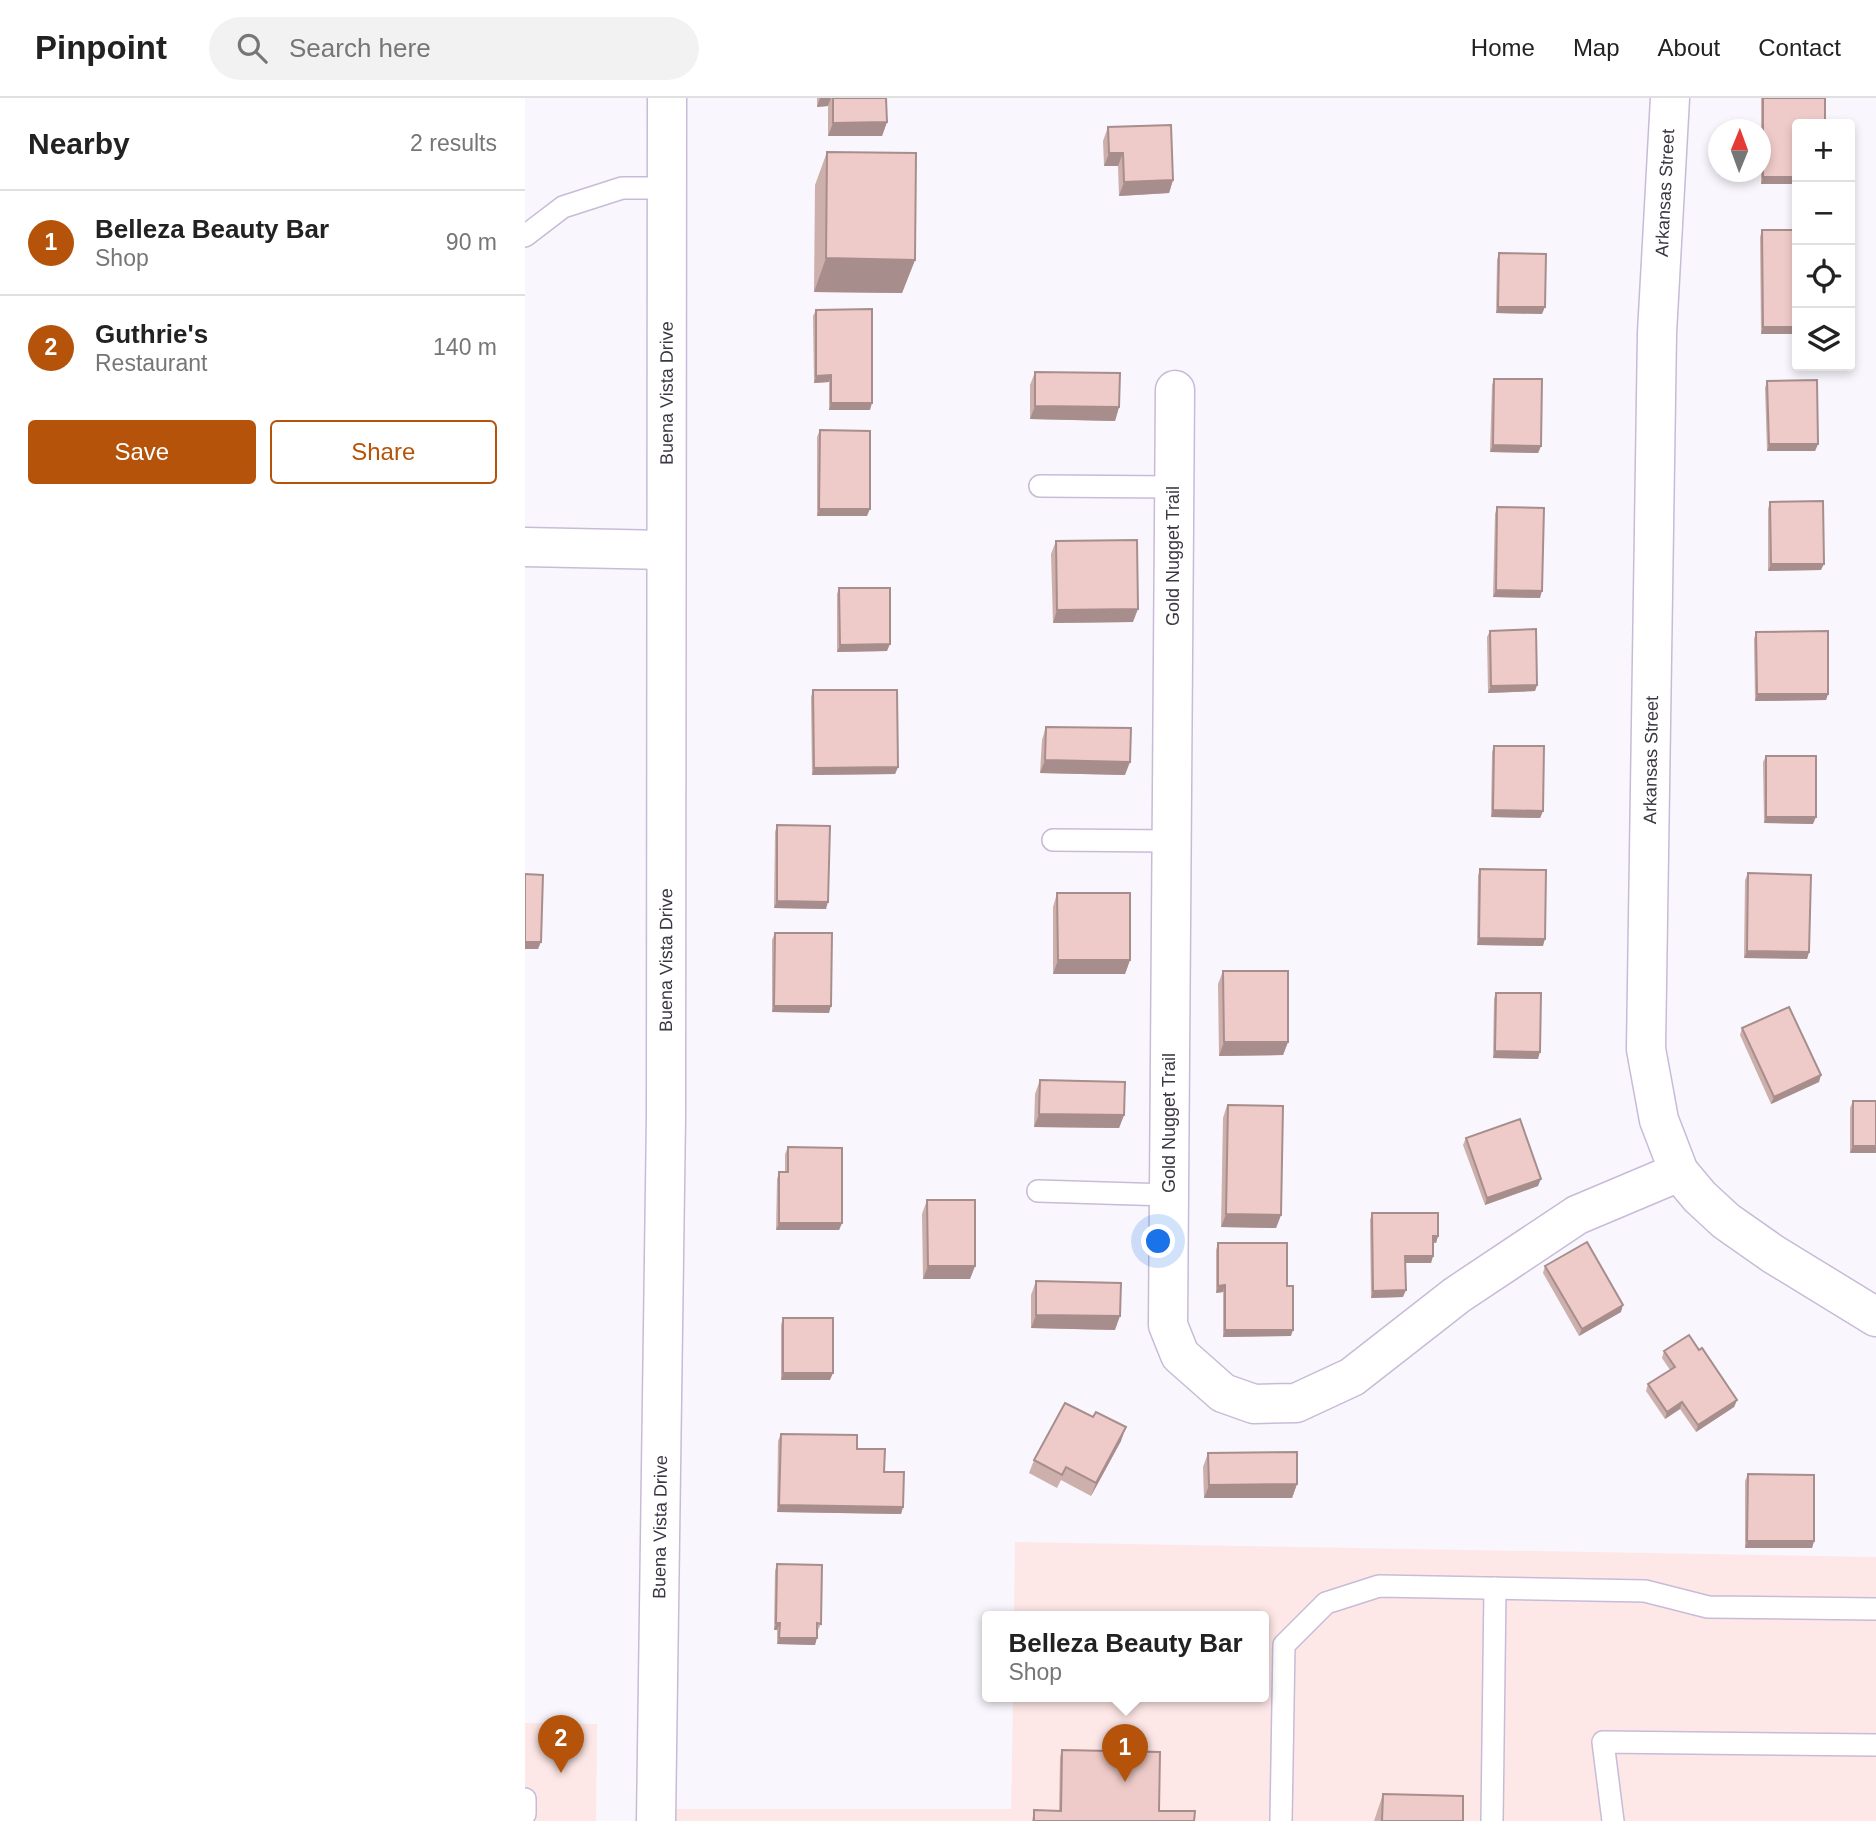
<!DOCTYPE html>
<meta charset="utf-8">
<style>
:root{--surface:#fff;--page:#f2f2f2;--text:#222;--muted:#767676;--line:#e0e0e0;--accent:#b45309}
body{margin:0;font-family:Helvetica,sans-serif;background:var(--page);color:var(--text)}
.controls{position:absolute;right:21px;top:21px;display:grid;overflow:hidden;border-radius:7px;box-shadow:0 4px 10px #0003}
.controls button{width:63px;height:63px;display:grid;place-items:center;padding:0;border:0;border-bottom:2px solid var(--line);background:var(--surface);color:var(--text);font:35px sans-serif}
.compass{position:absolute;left:1183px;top:21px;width:63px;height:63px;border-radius:50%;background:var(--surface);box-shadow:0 4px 10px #0003;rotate:1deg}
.you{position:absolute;left:634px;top:1144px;width:24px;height:24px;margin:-18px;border:5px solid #fff;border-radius:50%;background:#1a73e8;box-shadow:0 0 0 10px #1a73e833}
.badge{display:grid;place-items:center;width:46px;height:46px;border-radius:50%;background:var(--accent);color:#fff;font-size:23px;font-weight:700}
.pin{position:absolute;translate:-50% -58px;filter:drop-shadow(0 2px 4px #0008)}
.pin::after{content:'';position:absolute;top:37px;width:24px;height:21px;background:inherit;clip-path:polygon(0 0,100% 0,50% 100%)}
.popup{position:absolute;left:457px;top:1513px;width:287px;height:91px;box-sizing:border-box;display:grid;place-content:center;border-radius:7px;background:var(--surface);filter:drop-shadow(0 2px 5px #0005);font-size:23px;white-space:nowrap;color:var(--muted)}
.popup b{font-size:26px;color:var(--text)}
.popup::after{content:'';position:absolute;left:50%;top:100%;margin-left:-14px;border:14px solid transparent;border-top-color:var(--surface)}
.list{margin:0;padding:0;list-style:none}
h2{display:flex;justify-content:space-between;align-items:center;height:91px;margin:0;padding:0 28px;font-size:30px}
h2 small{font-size:23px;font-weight:400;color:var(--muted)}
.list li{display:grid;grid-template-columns:46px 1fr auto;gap:21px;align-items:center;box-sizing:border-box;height:105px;padding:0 28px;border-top:2px solid var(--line)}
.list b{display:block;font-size:26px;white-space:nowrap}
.list p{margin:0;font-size:23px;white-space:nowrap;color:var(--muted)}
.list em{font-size:23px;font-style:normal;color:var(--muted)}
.actions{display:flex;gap:14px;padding:21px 28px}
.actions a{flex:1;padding:16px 0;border:2px solid var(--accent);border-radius:7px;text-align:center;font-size:24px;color:var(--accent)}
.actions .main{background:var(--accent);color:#fff}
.icon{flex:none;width:38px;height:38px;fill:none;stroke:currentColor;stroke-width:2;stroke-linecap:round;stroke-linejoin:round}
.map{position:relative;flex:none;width:1351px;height:1723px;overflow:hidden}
header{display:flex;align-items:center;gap:42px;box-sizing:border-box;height:98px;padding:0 35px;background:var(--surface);border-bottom:2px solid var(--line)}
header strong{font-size:33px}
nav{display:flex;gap:38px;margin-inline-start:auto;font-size:24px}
.search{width:490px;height:63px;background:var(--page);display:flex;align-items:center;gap:18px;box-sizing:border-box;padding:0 24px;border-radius:38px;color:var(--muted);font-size:26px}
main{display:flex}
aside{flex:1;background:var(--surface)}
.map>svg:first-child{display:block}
.commercial{fill:#fee8e7}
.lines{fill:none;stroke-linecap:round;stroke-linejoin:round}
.lane-casing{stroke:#c8bbd8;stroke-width:24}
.street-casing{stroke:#c8bbd8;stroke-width:41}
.lane{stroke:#fff;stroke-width:21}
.street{stroke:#fff;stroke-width:38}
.wall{fill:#cdafac}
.shaded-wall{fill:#a78e8c}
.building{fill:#eecbc8;stroke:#a78e8c;stroke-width:2}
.labels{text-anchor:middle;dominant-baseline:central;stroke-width:5;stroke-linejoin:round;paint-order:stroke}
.street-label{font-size:18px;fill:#3b3642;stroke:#fff}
</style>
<header>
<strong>Pinpoint</strong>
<div class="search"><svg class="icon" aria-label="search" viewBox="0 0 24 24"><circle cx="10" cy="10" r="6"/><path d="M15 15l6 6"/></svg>Search here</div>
<nav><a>Home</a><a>Map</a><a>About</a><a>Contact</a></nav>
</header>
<main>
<aside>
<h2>Nearby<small>2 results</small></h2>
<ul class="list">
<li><span class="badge">1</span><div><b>Belleza Beauty Bar</b><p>Shop</p></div><em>90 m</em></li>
<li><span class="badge">2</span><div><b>Guthrie's</b><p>Restaurant</p></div><em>140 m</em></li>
</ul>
<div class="actions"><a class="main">Save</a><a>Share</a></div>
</aside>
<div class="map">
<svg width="1351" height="1723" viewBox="0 0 1351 1723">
<rect width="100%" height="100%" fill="#f9f7fd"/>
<!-- commercial -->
<g class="commercial">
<polygon points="490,1444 1351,1459 1351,1723 150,1723 149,1711 486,1711 488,1598 738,1598 738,1518 489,1518"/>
<polygon points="0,1625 72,1626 71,1723 0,1723"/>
</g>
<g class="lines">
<defs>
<g id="lane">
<polyline points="0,138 38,109 97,90 142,90"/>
<polyline points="515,388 649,389"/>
<polyline points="528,742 646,743"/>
<polyline points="513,1093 643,1097"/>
<polyline points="0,1701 0,1716"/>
<polyline points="756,1723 759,1547 801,1505 854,1488 1120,1493 1183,1509 1351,1511"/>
<polyline points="967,1723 970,1490"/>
<polyline points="1088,1723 1078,1644 1351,1647"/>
</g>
<g id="street">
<polyline points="1145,0 1132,235 1121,951 1134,1022 1154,1074 1175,1099 1201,1123 1248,1156 1351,1219"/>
<polyline points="650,292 643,1227 655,1257 698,1295 729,1306 771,1305 827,1279 932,1197 1052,1117 1154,1074"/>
<polyline points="0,449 141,452"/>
<path id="s1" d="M131 1723 141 1019 142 0"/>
</g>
</defs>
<!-- lane casing -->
<use href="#lane" class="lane-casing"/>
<!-- street casing -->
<use href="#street" class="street-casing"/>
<!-- lane -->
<use href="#lane" class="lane"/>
<!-- street -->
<use href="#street" class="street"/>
</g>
<!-- wall -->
<g class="wall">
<polygon points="292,0 361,0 362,24 357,38 303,38 303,8 292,9"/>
<polygon points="1236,0 1300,0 1272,26 1272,86 1236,86"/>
<polygon points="583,29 648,82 644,95 594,98 593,68 579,68 578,43"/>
<polygon points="302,54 390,162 377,195 289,194 290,87"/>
<polygon points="1237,132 1272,132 1272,236 1236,236 1235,139"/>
<polygon points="974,155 1017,216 971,215 972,162"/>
<polygon points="291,212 345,312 304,312 304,284 289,285 288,218"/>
<polygon points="510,274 594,309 590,323 505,321 505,287"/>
<polygon points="969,281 1016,348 1013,355 965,354 967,287"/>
<polygon points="1242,283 1293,346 1290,353 1242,353 1240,290"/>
<polygon points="295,332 342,418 292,418 292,339"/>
<polygon points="1245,404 1296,472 1243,473 1243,411"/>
<polygon points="972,409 1015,500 968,499 970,416"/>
<polygon points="531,443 608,524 528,525 526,456"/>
<polygon points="314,490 362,553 312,554 312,496"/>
<polygon points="965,533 1012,587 1010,593 963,595 962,539"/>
<polygon points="1231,534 1303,596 1301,602 1230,603 1229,541"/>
<polygon points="288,592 373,669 370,676 287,677 286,599"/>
<polygon points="521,629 600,677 515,675 517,642"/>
<polygon points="969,648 1018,713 1015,720 966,719 967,654"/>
<polygon points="1241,658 1288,726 1239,725 1238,664"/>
<polygon points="252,727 301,811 249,810 250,734"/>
<polygon points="955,771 1018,848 952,847 953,778"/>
<polygon points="1223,775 1284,854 1282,861 1219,860 1220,782"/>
<polygon points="532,795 605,862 600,876 528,876 528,809"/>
<polygon points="250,835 304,915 247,914 247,842"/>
<polygon points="698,873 763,944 758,957 694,958 693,886"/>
<polygon points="971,895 1013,961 968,960 969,901"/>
<polygon points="1217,930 1294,984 1246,1006 1215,937"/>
<polygon points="515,982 599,1017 594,1030 509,1029 510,996"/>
<polygon points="1328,1003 1351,1003 1351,1055 1325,1055 1325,1010"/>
<polygon points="702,1007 756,1117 751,1130 696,1129 698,1020"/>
<polygon points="941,1040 1013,1088 960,1107 938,1047"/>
<polygon points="263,1049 317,1125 314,1132 251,1132 252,1081 254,1074 260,1074 260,1056"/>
<polygon points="402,1102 450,1168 445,1181 398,1181 397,1116"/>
<polygon points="847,1115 913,1138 911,1145 908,1144 908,1158 906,1165 880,1165 878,1199 846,1200 845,1122"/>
<polygon points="693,1145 762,1188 766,1238 698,1239 698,1194 691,1195 691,1152"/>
<polygon points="1020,1168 1096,1214 1054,1238 1018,1175"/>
<polygon points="511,1183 590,1232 506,1230 506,1197"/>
<polygon points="258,1220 305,1282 256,1282 256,1227"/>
<polygon points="1174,1252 1212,1302 1209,1309 1171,1334 1155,1311 1140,1321 1121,1293 1123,1286 1145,1272 1137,1260 1139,1253"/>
<polygon points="256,1336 332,1351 359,1374 378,1409 376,1416 252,1414 253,1343"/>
<polygon points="596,1343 566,1398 536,1382 532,1390 504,1375 509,1362"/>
<polygon points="683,1355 772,1386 767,1400 679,1400 678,1369"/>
<polygon points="1223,1376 1289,1443 1287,1450 1220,1450 1220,1383"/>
<polygon points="252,1466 296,1526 293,1532 292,1532 290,1547 252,1546 252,1532 249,1532 250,1473"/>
<polygon points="537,1652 634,1713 669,1723 507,1723 509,1712 534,1713 535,1659"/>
<polygon points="858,1696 938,1723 849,1723"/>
</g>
<!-- shaded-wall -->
<g class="shaded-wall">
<polygon points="295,0 306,0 303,8 292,9"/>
<polygon points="362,24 357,38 303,38 308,25"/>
<polygon points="584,55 598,55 593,68 579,68"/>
<polygon points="1238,79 1272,79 1272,86 1236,86"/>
<polygon points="648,82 644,95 594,98 599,84"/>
<polygon points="301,160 390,162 377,195 289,194"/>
<polygon points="973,209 1020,209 1017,216 971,215"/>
<polygon points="1238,229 1272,229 1272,236 1236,236"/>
<polygon points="306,277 304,284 289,285 291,278"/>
<polygon points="306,305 347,305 345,312 304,312"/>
<polygon points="510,308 594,309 590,323 505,321"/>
<polygon points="1244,346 1293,346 1290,353 1242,353"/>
<polygon points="968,347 1016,348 1013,355 965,354"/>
<polygon points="294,411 345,411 342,418 292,418"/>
<polygon points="1246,466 1299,466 1296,472 1243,473"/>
<polygon points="971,492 1017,493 1015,500 968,499"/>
<polygon points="613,511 608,524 528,525 532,512"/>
<polygon points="365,546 362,553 312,554 315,547"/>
<polygon points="1012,587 1010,593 963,595 966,588"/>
<polygon points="1232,596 1303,596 1301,602 1230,603"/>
<polygon points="520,662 605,664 600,677 515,675"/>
<polygon points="373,669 370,676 287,677 289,670"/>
<polygon points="968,712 1018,713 1015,720 966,719"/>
<polygon points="1241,719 1291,719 1288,726 1239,725"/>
<polygon points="252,803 303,804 301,811 249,810"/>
<polygon points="954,840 1020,841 1018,848 952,847"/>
<polygon points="0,844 16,844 13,851 0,851"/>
<polygon points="1222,853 1284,854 1282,861 1219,860"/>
<polygon points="533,862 605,862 600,876 528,876"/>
<polygon points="249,908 306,908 304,915 247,914"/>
<polygon points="699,944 763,944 758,957 694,958"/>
<polygon points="970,953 1015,954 1013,961 968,960"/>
<polygon points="1296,977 1294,984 1246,1006 1249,999"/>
<polygon points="514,1016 599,1017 594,1030 509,1029"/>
<polygon points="1328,1048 1351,1048 1351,1055 1325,1055"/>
<polygon points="1016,1081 1013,1088 960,1107 962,1100"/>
<polygon points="701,1116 756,1117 751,1130 696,1129"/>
<polygon points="254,1125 317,1125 314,1132 251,1132"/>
<polygon points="908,1138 913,1138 911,1145 905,1144"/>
<polygon points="880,1158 908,1158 906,1165 878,1165"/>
<polygon points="403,1168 450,1168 445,1181 398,1181"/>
<polygon points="700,1187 698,1194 691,1195 693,1188"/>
<polygon points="881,1192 878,1199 846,1200 848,1193"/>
<polygon points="1098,1207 1096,1214 1054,1238 1057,1231"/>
<polygon points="511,1217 595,1218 590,1232 506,1230"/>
<polygon points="700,1232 768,1232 766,1238 698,1239"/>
<polygon points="258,1275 308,1275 305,1282 256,1282"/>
<polygon points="1212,1302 1209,1309 1171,1334 1173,1327"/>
<polygon points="1157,1304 1155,1311 1140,1321 1142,1314"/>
<polygon points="601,1329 596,1343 566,1398 571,1385"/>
<polygon points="772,1386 767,1400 679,1400 684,1387"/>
<polygon points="254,1407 378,1409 376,1416 252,1414"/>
<polygon points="1222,1443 1289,1443 1287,1450 1220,1450"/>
<polygon points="251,1525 255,1525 252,1532 249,1532"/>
<polygon points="254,1540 292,1540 290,1547 252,1546"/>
</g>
<!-- building -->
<g class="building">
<polygon points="308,0 361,0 362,24 308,25"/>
<polygon points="1238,0 1300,0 1300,26 1272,26 1272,79 1238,79"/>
<polygon points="646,27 648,82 599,84 598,55 584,55 583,29"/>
<polygon points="302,54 391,55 390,162 301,160"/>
<polygon points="1237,132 1272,132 1272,229 1238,229"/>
<polygon points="974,155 1021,156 1020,209 973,209"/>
<polygon points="347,211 347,305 306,305 306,277 291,278 291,212"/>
<polygon points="510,274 595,275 594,309 510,308"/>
<polygon points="969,281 1017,281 1016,348 968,347"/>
<polygon points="1292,282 1293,346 1244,346 1242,283"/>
<polygon points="295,332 345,333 345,411 294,411"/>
<polygon points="1298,403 1299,466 1246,466 1245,404"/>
<polygon points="972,409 1019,410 1017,493 971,492"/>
<polygon points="612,442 613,511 532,512 531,443"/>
<polygon points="314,490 365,490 365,546 315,547"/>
<polygon points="1011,531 1012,587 966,588 965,533"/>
<polygon points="1303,533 1303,596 1232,596 1231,534"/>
<polygon points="288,592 372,592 373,669 289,670"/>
<polygon points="521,629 606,630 605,664 520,662"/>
<polygon points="969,648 1019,648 1018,713 968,712"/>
<rect x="1241" y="658" width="50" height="61"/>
<polygon points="252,727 305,728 303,804 252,803"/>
<polygon points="955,771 1021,772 1020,841 954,840"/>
<polygon points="1223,775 1286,777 1284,854 1222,853"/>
<polygon points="0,776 18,777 16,844 0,844"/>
<polygon points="532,795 605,795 605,862 533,862"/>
<polygon points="250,835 307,835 306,908 249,908"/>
<polygon points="698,873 763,873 763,944 699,944"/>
<polygon points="971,895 1016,895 1015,954 970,953"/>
<polygon points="1264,909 1296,977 1249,999 1217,930"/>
<polygon points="515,982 600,984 599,1017 514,1016"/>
<rect x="1328" y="1003" width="23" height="45"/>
<polygon points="703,1007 758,1008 756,1117 701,1116"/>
<polygon points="995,1021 1016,1081 962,1100 941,1040"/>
<polygon points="263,1049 317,1050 317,1125 254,1125 254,1074 263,1074"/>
<polygon points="402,1102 450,1102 450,1168 403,1168"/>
<polygon points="847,1115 913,1115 913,1138 908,1138 908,1158 880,1158 881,1192 848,1193"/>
<polygon points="1062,1144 1098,1207 1057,1231 1020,1168"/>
<polygon points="693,1145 762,1145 762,1188 768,1188 768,1232 700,1232 700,1187 693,1188"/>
<polygon points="511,1183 596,1185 595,1218 511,1217"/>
<rect x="258" y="1220" width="50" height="55"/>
<polygon points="1164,1237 1174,1252 1177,1250 1212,1302 1173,1327 1157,1304 1142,1314 1123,1286 1150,1269 1139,1253"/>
<polygon points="540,1305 568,1319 571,1314 601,1329 571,1385 541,1369 537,1377 509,1362"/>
<polygon points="256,1336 332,1337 332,1351 360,1351 359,1374 379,1374 378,1409 254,1407"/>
<polygon points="772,1354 772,1386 684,1387 683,1355"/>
<polygon points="1223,1376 1289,1377 1289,1443 1222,1443"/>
<polygon points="252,1466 297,1467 296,1526 292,1525 292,1540 254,1540 255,1525 251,1525"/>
<polygon points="537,1652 635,1654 634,1713 670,1713 669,1723 509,1723 509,1712 536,1713"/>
<polygon points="858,1696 938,1698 938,1723 857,1723"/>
</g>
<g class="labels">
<!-- street labels -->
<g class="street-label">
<text transform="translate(1140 95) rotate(-87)">Arkansas Street</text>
<text stroke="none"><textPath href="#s1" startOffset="1428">Buena Vista Drive</textPath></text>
<text transform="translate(648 458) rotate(-90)">Gold Nugget Trail</text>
<text transform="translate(1126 662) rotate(-89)">Arkansas Street</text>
<text stroke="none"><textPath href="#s1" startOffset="861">Buena Vista Drive</textPath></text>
<text transform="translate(644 1025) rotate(-90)">Gold Nugget Trail</text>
<text stroke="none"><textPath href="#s1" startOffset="294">Buena Vista Drive</textPath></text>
</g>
</g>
</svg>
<div class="controls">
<button>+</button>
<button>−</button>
<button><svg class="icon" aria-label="locate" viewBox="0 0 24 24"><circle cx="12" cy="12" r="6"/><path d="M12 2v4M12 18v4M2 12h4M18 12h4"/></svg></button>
<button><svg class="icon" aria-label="layers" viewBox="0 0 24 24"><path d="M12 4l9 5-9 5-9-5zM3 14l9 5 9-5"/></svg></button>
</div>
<svg class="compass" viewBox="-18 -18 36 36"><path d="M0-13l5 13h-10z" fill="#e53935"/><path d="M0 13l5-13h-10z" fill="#767676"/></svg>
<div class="you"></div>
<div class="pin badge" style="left:600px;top:1684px">1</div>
<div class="popup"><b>Belleza Beauty Bar</b>Shop</div>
<div class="pin badge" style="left:36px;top:1675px">2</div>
</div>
</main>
